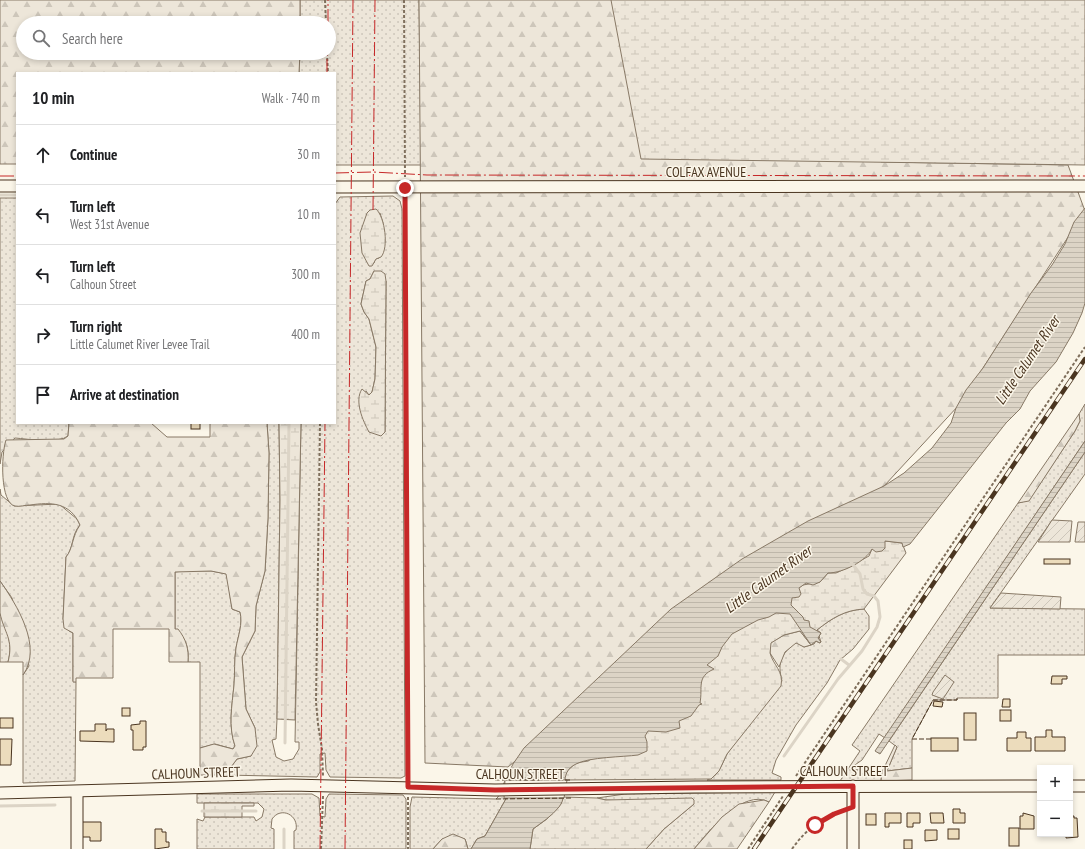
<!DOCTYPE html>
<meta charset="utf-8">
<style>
:root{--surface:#fff;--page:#f2f2f2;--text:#202124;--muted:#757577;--line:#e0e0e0}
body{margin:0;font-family:"PT Sans Narrow",sans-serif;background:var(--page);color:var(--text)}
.controls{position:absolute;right:12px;bottom:12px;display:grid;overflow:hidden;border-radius:0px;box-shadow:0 2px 6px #0003}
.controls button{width:36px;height:36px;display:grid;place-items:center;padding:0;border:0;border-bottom:1px solid var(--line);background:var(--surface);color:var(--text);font:20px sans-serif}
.stop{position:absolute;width:12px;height:12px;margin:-9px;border:3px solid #c62828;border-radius:50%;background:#fff}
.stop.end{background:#c62828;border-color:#fff;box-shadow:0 1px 4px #0008}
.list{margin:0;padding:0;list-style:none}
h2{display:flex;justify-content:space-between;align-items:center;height:52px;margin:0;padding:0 16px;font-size:17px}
h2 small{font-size:13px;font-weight:400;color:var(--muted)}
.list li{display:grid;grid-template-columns:26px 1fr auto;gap:12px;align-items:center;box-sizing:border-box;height:60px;padding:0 16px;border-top:1px solid var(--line)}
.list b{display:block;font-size:15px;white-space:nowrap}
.list p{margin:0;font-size:13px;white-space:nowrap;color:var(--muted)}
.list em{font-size:13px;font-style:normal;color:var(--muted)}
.icon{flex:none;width:22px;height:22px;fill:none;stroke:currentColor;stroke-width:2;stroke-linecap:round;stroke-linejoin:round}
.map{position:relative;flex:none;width:1085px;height:849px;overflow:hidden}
.search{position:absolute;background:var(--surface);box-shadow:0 2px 6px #0003;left:16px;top:16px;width:320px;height:44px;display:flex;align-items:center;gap:10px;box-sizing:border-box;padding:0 14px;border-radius:22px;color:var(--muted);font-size:15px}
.panel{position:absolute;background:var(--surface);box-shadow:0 2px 6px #0003;left:16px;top:72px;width:320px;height:352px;border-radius:0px}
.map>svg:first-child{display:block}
.grass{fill:url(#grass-dots);stroke:#887966;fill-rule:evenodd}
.forest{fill:url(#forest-firs);stroke:#887966}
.wetland{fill:url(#wetland-marsh);stroke:#887966}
.garden{fill:url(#garden-furrows);stroke:#887966}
.water{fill:url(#water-rules);stroke:#887966}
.pier{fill:#fbf6e9;stroke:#887966}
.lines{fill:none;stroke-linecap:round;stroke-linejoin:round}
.stream{stroke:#dcd4c6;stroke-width:3}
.building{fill:#ecdcbc;stroke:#4a3520}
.minor-casing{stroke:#4a3520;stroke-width:13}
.path{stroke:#7f6f5c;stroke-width:2;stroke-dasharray:3 2;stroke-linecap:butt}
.minor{stroke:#fbf6e9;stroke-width:11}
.rail-casing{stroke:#4a3520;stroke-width:4.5}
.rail{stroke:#fbf6e9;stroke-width:3;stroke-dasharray:9;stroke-linecap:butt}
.fence{stroke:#4a3520;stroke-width:1;stroke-dasharray:5 2;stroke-linecap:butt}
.power{stroke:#c62828;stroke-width:1;stroke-dasharray:14 3 2 3;stroke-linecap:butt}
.route{stroke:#c62828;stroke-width:5}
.labels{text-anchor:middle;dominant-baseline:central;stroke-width:3;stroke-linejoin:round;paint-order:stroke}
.street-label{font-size:14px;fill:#4a3520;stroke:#fbf6e9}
.water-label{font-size:15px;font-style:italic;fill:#4a3520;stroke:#fbf6e9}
</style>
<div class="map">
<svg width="1085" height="849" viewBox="0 0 1085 849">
<defs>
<pattern id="grass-dots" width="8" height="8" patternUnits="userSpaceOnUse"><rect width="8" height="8" fill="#ede6d9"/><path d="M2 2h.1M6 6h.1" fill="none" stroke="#cdc6ba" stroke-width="1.8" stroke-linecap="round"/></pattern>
<pattern id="forest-firs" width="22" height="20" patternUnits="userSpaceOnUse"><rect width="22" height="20" fill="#ede6d9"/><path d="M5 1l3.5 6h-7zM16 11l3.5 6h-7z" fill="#cdc6ba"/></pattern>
<pattern id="wetland-marsh" width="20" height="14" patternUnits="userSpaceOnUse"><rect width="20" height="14" fill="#ede6d9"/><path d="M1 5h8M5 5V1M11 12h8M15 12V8" fill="none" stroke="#cdc6ba"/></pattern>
<pattern id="garden-furrows" width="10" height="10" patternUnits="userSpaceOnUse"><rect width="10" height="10" fill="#ede6d9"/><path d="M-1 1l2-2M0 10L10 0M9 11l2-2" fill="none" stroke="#cdc6ba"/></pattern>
<pattern id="water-rules" width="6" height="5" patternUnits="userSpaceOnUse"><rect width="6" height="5" fill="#dcd4c6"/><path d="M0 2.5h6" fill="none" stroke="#beb7aa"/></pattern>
</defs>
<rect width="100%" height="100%" fill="#fbf6e9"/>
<!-- grass -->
<g class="grass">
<polygon points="300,0 419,0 421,165 335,165 335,73 299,73 300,53 329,53 329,23 300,23"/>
<path d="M393 196 400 201 402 209 405 776 401 778 330 777 326 770 325 753 320 754V772L317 777 225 775 237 759 251 756 255 728 246 709 242 657 255 631 256 606 265 571 268 518 269 453 267 423H279L280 500 277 719 276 739 272 740 276 757 284 761 293 759 299 749V742H295L301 423H335V204L340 197ZM380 213 383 223 379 258 375 259 374 263C361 244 358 242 366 220ZM374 271 386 281 385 432H369L360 407 366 391 369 395 372 392 375 379 376 347 369 319 364 312 361 304 366 281 370 279Z"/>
<path d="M0 198H17V423H69L68 436C58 444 28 439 15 438L2 452 0 464Z"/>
<polygon points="1085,404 1085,441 885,738 879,734 862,760 852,767 857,770 864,767 869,770 882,772 881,781 840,781 860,751 852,745 1018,503 1029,500 1075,431 1080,421 1079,414"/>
<polygon points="1085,452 1085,474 990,608 1085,609 1085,655 998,655 998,698 957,698 957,700 933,700 912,739 912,768 887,771 897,747 889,741"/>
<path d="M0 489 1 495 14 506 59 504 77 519 80 525C71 535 74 548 66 557L63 619 69 631 73 633V681L76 682 75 781 23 783V675L29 666 12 598 0 581Z"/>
<path d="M183 571H211L227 574 232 609 240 612C243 624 238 636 236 648 234 660 235 673 234 685 232 706 228 726 235 746L233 749 215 744 200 748V662H188C189 647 186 638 175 629V572Z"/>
<path d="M864 609 869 616V629L853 649 840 660 827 683 796 725 776 760 772 773 781 777V780H707C719 777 722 763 727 754 744 729 764 705 782 681 777 661 781 655 796 642L804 647 814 644 816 641 821 642 817 630C832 618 845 610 864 609Z"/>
<path d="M0 613C7 630 13 644 8 662H0Z"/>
<polygon points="507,776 507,797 485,836 477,839 471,849 468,849 465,839 442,839 433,849 410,849 410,807 412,797 496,799 498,797"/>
<path d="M775 792 769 802C743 788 708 832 694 849H646L664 829 694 804 606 800 597 798 625 794Z"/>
<path d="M197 794H312L319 798 320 816 325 817 326 799 329 794 403 795 406 799V849H294V831L296 830C299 815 281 806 272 819L271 828 274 829V849H197V819L203 821 205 817H254L256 821 262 817 264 809 258 803H197Z"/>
</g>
<!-- forest -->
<g class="forest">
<polygon points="0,0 300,0 300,23 23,23 23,53 300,53 299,73 17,73 17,164 0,164"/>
<polygon points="419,0 810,0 881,162 1068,165 1085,211 959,405 884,486 717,593 508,767 425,763"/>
<polygon points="1079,414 1080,421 1075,431 1029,501 1018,503"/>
<path d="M69 423H151L167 437H210V423H267L269 453 268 518 265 571 256 606 255 631 242 657 246 709 255 728 257 746 251 756 237 759 225 775H200V748L214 744 233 749 235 746C228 726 232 706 234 685 235 673 234 660 236 648 238 636 243 624 240 612L232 609 226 574 211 571 175 572V629H178C186 639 189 649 188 662H169V629H113V678H76V682H73V633L64 628 63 619 66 557C73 549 72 536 80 525 70 502 51 502 30 505 26 505 19 507 15 506 0 503 1 455 6 440L64 439 68 436Z"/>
<path d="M0 581C17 605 43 647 23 675V662H8C14 639 4 633 0 613 0 603 0 591 0 581Z"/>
<polygon points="800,631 811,645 804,647 796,643 785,652 779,667 770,653 770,643 784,635"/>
<polygon points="895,745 897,747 887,771 912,768 912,780 881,781 882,772"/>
<polygon points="764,800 769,802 737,849 694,849 722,817 739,804"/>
<polygon points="453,834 465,839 468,849 433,849 442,839"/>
</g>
<!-- wetland -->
<g class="wetland">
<polygon points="611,0 1085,0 1085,165 641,159"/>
<path d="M376 209C385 217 389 248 381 257L376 259 372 266H369L362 253 360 233 367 213 370 210Z"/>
<path d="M374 271H381L385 274 386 281 385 432 381 436 369 432C363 421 354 401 362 389L369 395 372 392 375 379 376 347 369 319 364 312 361 304 366 281 370 279Z"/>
<polygon points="279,423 301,423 295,720 277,719 280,500"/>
<path d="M885 541 902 543 906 553 864 609C845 610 832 618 817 630L821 633 818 638 821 642 820 643 816 641 811 645 800 631 784 635 771 643C771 646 770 650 770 653 773 665 784 671 781 686L727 754 719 771 711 779 565 780 564 775 567 771 576 763 588 761 644 728 700 703 689 688 726 637 803 585 820 582 828 573H836L849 567 869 556 872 549Z"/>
<polygon points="563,797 597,798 606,800 692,798 694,800 694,804 664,829 646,849 530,849 533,829 547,819 561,804"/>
<polygon points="204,803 254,803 254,806 242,806 242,817 204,817"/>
</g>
<!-- garden -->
<g class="garden">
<polygon points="1052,520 1072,521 1070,542 1038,542"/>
<polygon points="1078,522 1085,522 1085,542 1075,542"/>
<polygon points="1001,593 1061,597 1060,609 990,608"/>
<polygon points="945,675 954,682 943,699 932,695 933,692"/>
</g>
<!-- water -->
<g class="water">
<path d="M1085 208V303L1082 313 1073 333 1056 362 1030 391 1020 409 1006 423 910 544 903 547 902 543 885 541V548L882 551 876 552 872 549C866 561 843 573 828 573L820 582 813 585 806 583 799 588 801 594 799 597 792 598 791 605 803 617 804 620 809 621 810 627 821 633 818 638 821 642 820 643 816 641 811 645 790 614 776 613 769 617 758 620 732 634 722 647 718 656 707 665 714 669C696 677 703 687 700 703L702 704 699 705 691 716 679 721 680 728 666 732 648 731 645 736 647 742V751L638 755C623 757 589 757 576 764 557 773 570 793 559 807 552 816 541 823 533 829L530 849H471L477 839 485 836 507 797V776L513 764 524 748 671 609 742 559 808 521 884 486 904 473 932 448 951 423 956 408 966 390 983 368 1031 293 1052 265 1065 244 1074 222Z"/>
<polygon points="1085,441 1085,452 880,754 875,751"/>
</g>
<!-- pier -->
<polygon class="pier" points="505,780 567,780 564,798 504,798"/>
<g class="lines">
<!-- stream -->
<g class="stream">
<polyline points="0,195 17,195"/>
<polyline points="841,659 849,665"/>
<polyline points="285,743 289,423"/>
<polyline points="784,756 838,679 862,651 877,627 880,617 878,601 874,596 867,594 863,589 860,574 851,562"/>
<polyline points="0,806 55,805"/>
<polyline points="202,811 256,811"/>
<polyline points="284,849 284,829"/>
</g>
</g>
<!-- building -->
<g class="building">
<rect x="191" y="423" width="9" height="6"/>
<rect x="1044" y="559" width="26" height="5"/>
<polygon points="1052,676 1067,676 1067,679 1062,679 1062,684 1051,684"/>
<polygon points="1003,699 1010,699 1010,707 1002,707"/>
<polygon points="934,701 943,702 942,707 933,706"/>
<rect x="122" y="708" width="8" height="8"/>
<rect x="1000" y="710" width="11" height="11"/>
<rect x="964" y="713" width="12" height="27"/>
<rect x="0" y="718" width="13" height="10"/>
<polygon points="140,721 146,721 146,747 143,747 143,750 133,750 133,730 131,730 131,725 140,724"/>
<polygon points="95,724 106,724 106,731 107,729 114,729 114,742 80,741 80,731 95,731"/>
<polygon points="1046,730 1052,730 1052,737 1065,737 1065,751 1035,751 1035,737 1046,737"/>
<polygon points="1017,732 1026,732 1026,738 1031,738 1031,751 1007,751 1007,738 1017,738"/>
<rect x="931" y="738" width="27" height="13"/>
<polygon points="0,739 12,739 11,765 0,765"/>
<polygon points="953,809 960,809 960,813 965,813 965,823 953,823"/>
<polygon points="885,813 901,813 901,823 889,823 889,827 885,827"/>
<polygon points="907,813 920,813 920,823 913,823 913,827 907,827"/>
<polygon points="930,813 943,813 944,823 931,823"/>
<polygon points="1023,813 1034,816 1034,829 1020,829 1020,816 1023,816"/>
<rect x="866" y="814" width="10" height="11"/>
<polygon points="1070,816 1074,816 1074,818 1077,818 1078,837 1066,838 1066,834 1070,834"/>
<polygon points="81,822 101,822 101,841 90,841 90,837 81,837"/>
<rect x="1009" y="828" width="10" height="18"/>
<polygon points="155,829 162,829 162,832 166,832 166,842 169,842 169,847 155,849"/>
<rect x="948" y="829" width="11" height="10"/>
<polygon points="925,830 937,830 937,840 925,841"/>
<rect x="904" y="840" width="8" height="9"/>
</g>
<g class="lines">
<defs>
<g id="minor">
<polyline points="0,186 17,186"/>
<polyline points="335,187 1085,186"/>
<polyline points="1070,786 1085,786"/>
<polyline points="0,793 291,785 495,790 694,787 1040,786"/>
<polyline points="77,849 77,792"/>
<polyline points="853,849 853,786"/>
</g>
</defs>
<!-- minor casing -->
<use href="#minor" class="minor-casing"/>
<!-- path -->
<g class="path">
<polyline points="325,0 326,23"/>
<polyline points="404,0 405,177"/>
<polyline points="327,53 328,73"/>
<polyline points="405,197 408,779"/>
<polyline points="320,423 316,702 318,724 322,749 323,776"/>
<polyline points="796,776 1085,347"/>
<polyline points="408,797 408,849"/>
<polyline points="321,849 323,796"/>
<polyline points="748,849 783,796"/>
<path d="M792 849C805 830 823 817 844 810"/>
</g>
<!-- minor -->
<use href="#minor" class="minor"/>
<defs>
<polyline id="rail" points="754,849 1085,359"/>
</defs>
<!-- rail casing -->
<use href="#rail" class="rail-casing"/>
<!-- rail -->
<use href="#rail" class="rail"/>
<!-- fence -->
<g class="fence">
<polyline points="931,739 912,739 933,700 957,700 957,698"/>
<polyline points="495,780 571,780"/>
<polyline points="496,799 571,798"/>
</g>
<!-- power -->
<g class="power">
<polyline points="328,23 328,0"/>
<polyline points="327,73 327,53"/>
<polyline points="335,173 373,172 427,175 1085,176"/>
<polyline points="0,176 17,176"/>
<polyline points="373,210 375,0"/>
<polyline points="320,849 325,423"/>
<polyline points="345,849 353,0"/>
</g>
</g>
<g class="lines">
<!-- route -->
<polyline class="route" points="405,188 408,787 495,790 853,786 853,807 834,814 815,825"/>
</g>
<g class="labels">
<!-- street labels -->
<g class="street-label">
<text x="706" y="172">COLFAX AVENUE</text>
<text x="844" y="771">CALHOUN STREET</text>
<text transform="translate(196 773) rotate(-2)">CALHOUN STREET</text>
<text x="520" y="774">CALHOUN STREET</text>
</g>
<!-- water labels -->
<g class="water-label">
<text transform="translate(1027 360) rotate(-56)">Little Calumet River</text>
<text transform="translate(768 579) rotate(-36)">Little Calumet River</text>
</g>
</g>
</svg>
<div class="controls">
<button>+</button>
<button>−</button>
</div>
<div class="stop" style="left:815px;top:825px"></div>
<div class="stop end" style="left:405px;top:188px"></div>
<div class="search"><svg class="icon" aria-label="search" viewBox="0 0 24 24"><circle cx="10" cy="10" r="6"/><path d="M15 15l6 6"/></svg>Search here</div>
<section class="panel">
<h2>10 min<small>Walk · 740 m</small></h2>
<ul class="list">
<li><svg class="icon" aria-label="ahead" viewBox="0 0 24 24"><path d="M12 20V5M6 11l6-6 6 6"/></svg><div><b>Continue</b></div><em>30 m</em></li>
<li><svg class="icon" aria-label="left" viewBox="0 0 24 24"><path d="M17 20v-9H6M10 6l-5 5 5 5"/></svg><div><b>Turn left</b><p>West 31st Avenue</p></div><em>10 m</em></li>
<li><svg class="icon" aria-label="left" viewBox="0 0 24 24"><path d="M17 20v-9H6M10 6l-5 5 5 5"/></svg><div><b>Turn left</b><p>Calhoun Street</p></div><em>300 m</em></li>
<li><svg class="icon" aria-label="right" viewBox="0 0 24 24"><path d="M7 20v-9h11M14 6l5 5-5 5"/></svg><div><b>Turn right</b><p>Little Calumet River Levee Trail</p></div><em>400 m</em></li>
<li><svg class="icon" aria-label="arrive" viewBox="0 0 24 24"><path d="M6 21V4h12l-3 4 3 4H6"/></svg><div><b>Arrive at destination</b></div></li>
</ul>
</section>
</div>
